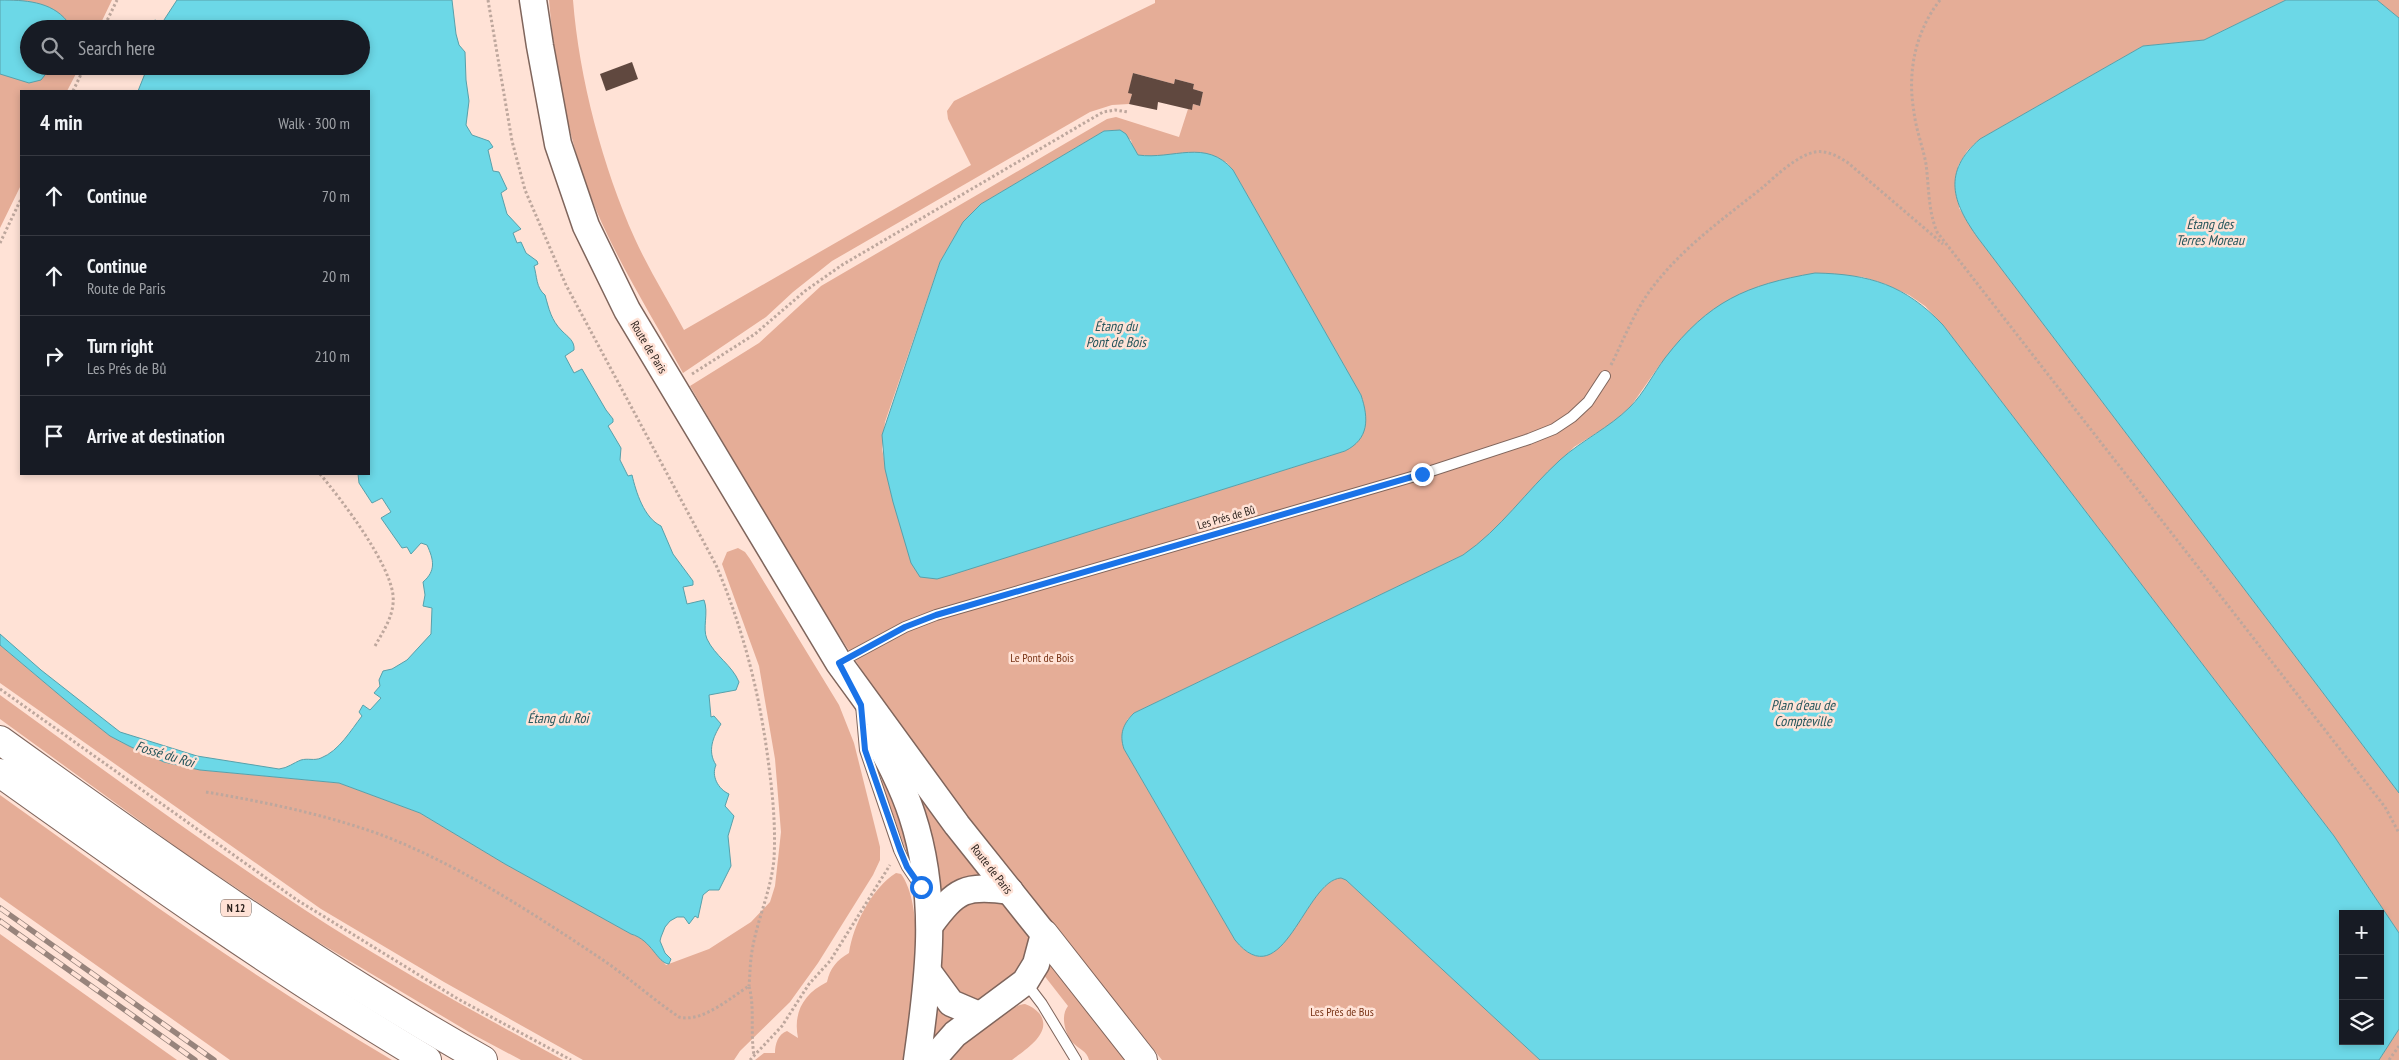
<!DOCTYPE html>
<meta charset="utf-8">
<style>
:root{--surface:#171b24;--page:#20242c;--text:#f1f3f6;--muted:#9ea1a6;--line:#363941}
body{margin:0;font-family:"PT Sans Narrow",sans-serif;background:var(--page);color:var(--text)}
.controls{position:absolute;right:15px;bottom:15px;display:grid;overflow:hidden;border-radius:0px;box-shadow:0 2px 8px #0003}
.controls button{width:45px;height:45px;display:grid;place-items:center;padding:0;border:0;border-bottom:1px solid var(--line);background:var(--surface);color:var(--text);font:25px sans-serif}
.stop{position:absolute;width:15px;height:15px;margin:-11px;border:4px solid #1a73e8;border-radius:50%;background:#fff}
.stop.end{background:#1a73e8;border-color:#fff;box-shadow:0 1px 5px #0008}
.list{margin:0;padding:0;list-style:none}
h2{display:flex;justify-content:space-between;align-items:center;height:65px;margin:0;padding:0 20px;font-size:21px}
h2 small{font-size:16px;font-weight:400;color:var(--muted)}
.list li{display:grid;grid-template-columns:32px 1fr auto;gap:15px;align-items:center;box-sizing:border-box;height:80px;padding:0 20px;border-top:1px solid var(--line)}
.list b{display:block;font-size:19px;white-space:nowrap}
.list p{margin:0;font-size:16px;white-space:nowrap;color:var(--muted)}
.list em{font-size:16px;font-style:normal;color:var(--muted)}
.icon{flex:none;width:28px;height:28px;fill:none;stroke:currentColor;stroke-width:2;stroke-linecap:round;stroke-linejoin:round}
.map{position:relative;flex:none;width:2399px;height:1060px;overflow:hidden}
.search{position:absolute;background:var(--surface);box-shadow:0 2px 8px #0003;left:20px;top:20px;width:350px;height:55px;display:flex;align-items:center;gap:12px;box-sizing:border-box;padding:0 18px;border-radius:28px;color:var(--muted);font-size:19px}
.panel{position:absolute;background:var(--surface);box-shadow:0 2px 8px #0003;left:20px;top:90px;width:350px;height:385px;border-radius:0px}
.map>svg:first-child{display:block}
.green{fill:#e5ad97;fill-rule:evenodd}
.water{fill:#6cd8e7;stroke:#58a0aa;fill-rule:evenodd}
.building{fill:#60483f}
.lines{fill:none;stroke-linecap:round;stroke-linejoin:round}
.lane-casing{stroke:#7f655c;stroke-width:12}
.secondary-casing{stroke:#7f655c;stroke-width:29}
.highway-casing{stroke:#7f655c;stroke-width:30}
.path{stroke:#bea79d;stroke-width:3;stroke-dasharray:2.5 2.5;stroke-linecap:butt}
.lane{stroke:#fff;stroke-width:10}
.secondary{stroke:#fff;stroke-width:26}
.highway{stroke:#fff;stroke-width:28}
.rail-casing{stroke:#98847c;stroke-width:5.5}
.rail{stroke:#ffe2d6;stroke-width:4;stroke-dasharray:11;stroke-linecap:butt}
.route{stroke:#1a73e8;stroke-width:6}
.labels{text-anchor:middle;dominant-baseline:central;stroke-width:5;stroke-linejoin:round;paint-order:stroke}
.shield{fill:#ffe2d6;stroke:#695a52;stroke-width:1}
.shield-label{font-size:11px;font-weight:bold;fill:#291f1a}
.street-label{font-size:12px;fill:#291f1a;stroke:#ffe2d6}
.park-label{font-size:12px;fill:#7b3618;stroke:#ffe2d6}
.water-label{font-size:14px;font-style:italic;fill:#26565c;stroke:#ffe2d6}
</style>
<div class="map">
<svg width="2399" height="1060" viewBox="0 0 2399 1060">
<rect width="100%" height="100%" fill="#ffe2d6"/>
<!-- green -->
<g class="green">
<polygon points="0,0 112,0 98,29 29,29 29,66 80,66 67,91 21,91 21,185 0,228"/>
<path d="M549 0H573C579 78 603 168 635 239 649 270 668 300 684 330L971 165 948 119 947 111 954 101 1155 3V0H2286L2204 40 2143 46 1980 139 1967 151 1958 166 1959 208 1978 238 2399 793V933L2334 836 1943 325 1925 306 1909 295 1885 284 1863 277 1815 273 1661 363 1631 406 1614 422 1574 447 1482 543 1463 555 1134 713 1127 720 1124 749 1235 940C1282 999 1305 880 1341 878L1346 880 1540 1060H1162L1100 982 962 817 887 709 807 586 690 386 759 343 821 286 1107 119 1116 117 1179 137 1188 109 1192 110 1193 104 1200 106 1203 92 1193 89 1194 84 1175 79 1174 84 1133 73 1129 93 1132 94 1129 104 1112 105 1090 112 832 261 793 292 766 317 683 373C658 327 630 282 608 236 572 162 556 81 549 0ZM1114 130 1131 140 1133 148 1138 155 1226 162 1233 170 1361 395C1368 418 1368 439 1345 451L937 579 892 498 882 449 885 422 940 262 963 222 981 204 1104 131Z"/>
<polygon points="2377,0 2399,0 2399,18"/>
<polygon points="738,548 745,552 750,559 839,705 854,743 880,847 880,860 873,875 818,963 790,1002 740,1051 734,1060 583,1060 444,982 321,909 0,683 0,645 76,709 110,736 129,746 164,762 200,770 339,783 420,813 505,864 631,934 644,939 666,965 709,949 751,922 770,902 775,886 781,832 775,759 759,666 722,564 727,552"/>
<path d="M0 695C101 768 201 842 305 910 389 965 476 1013 563 1060H521L474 1035 313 939 187 855 0 719Z"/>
<polygon points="905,764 989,878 939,899"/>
<polygon points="881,773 899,807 911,864 882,785"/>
<path d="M0 795C128 887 256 980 392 1060H230L0 897Z"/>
<path d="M896 873 901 874C928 911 913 1016 903 1060H755L764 1053H775C775 1044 778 1034 787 1031L798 1038C793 1013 803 994 827 982 830 968 837 960 849 953 853 925 872 888 896 873Z"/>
<polygon points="1007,901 1033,937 1025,969 983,1003 952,992 940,972 939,932 962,902"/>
<polygon points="0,934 177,1060 0,1060"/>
<path d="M1048 961 1134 1060H1089C1087 1051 1079 1049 1073 1043 1065 1034 1060 1016 1068 1006L1043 974Z"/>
<polygon points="933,994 956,1017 932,1049"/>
<path d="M1025 1004C1031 1006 1035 1009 1039 1013 1054 1032 1026 1049 1012 1060H946C960 1041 1002 1007 1025 1004Z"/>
<polygon points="2399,1029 2399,1060 2379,1060"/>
</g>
<!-- water -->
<g class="water">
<path d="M0 0C24 0 51 1 67 21L68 29H29V66H52L41 80 29 83 0 74Z"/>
<path d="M177 0H452L456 34 459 45 465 52 466 80 469 101 466 125 472 135 489 141 493 147 488 150 493 171 499 172 507 189 501 193 507 214 521 229 513 233 517 243 521 242 526 253 537 261 538 264 534 266C537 276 536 288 545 295 549 309 551 320 562 331 568 337 575 341 574 350L565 356 574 373 582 369 606 410 613 419V422L608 426 621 448 620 460 628 476 632 475C636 492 644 518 661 526L673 554 693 581V585L683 587 687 604 704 600C709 613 702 628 707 639 715 656 732 665 739 682L736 690 709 695 711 717 714 716 721 724C713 737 707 751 716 765 711 776 718 789 729 794L725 806 734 816 728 836 731 866 719 890H709L703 895 698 918 695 916 689 924 684 917H677L670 921 665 927 661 937 660 941 665 953 671 959 669 964C657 963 652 940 631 934L505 864 420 813 339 783 200 770 164 762 129 746 110 736 76 709 0 645V634L41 670 120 732 197 756 279 769C288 768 293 763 301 760 308 758 314 761 321 758 339 751 351 730 362 716L359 712 363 705 370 710 381 698 374 693 380 686 379 680 383 671 392 669 407 660 431 634 432 608 423 606 425 595 423 582C436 571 434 560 427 545L421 543 411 554 407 547 402 548 381 518 391 512 382 498 372 503 359 483 358 474H369V91H138L148 66H361V29H150L151 23 155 20 162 23Z"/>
<path d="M2286 0H2377L2399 18V793L1978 238C1952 202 1942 172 1980 139L2143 46 2204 40Z"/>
<path d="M1120 130 1126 134 1138 155C1173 160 1206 138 1233 170L1361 395C1369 419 1369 439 1345 451L951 575 937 579 920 577 911 563 893 502 885 469 882 435 940 262 963 222 981 204 1104 131Z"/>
<path d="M1815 273C1870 274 1905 285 1943 325L2334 836 2399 933V1029L2379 1060H1540L1346 880 1341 878C1305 880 1283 999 1235 940L1124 749C1119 734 1123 724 1134 713L1463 555C1501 529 1526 491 1560 460 1582 440 1609 428 1630 407 1644 393 1653 374 1665 358 1709 301 1746 285 1815 273ZM2343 914H2380V1041H2343Z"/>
</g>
<!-- building -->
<g class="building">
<polygon points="632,62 638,79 606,91 600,74"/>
<polygon points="1133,73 1174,84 1175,79 1194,84 1193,89 1203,92 1200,106 1193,104 1192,110 1158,102 1157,110 1129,104 1132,94 1128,93"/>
</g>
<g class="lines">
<defs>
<g id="lane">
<polyline points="840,662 905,627 936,615 1422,474 1529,439 1554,429 1572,417 1588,402 1605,376"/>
<polyline points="861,705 865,750 899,850 907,867 919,885"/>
<polyline points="1026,983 1042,1004 1076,1060"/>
</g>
<g id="secondary">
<polyline points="533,0 540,46 558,144 586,226 627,310 839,663 957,825 1044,934 1036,964 1025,982 955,1034 932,1060"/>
<path d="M875 735C889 761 903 787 912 815 939 897 929 976 917 1060"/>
<path d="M930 925C956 890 965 884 1010 891"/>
<polyline points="929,973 951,1003 979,1015"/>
</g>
<g id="highway">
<path d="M0 740C157 853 314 965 483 1060"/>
<path d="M0 773C140 873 279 972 427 1060"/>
<polyline points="1044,934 1143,1060"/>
</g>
</defs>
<!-- lane casing -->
<use href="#lane" class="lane-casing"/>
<!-- secondary casing -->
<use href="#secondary" class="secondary-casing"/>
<!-- highway casing -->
<use href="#highway" class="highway-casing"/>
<!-- path -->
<g class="path">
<path d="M488 0 512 141 525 190 566 285 716 565C742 626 758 687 767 752 772 788 776 823 774 859 771 891 757 920 752 951 750 963 750 974 749 986"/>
<path d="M1940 0C1915 32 1907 73 1914 112 1916 130 1923 147 1926 164 1929 187 1928 210 1937 232L2385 807 2399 833"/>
<polyline points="103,29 117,0"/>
<polyline points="73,91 85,66"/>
<polyline points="0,243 21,199"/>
<path d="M1611 365C1624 339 1635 310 1652 288 1682 248 1723 219 1762 188 1776 176 1796 156 1815 152 1827 150 1837 156 1847 162L1943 244"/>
<polyline points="692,374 755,334 805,291 842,265 1103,112 1115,110 1128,112"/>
<path d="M320 474C342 500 389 562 393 595 395 614 384 630 375 646"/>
<polyline points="0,689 297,900 458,999 571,1060"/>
<path d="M206 792C265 802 323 814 379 834 454 862 531 912 597 956 626 975 651 998 679 1017 702 1023 730 998 749 986 755 1008 750 1031 754 1055"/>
<polyline points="750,1060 782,1026 809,984 830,961 890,865"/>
<polyline points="2389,1060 2399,1046"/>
</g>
<!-- lane -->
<use href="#lane" class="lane"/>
<!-- secondary -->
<use href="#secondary" class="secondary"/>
<!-- highway -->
<use href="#highway" class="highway"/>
<defs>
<g id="rail">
<polyline points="0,908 214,1060"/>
<polyline points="0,921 195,1060"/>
</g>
</defs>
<!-- rail casing -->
<use href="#rail" class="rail-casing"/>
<!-- rail -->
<use href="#rail" class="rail"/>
</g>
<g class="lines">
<!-- route -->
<polyline class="route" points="921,887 907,867 900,850 865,750 861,705 839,663 905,627 936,615 1422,474"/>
</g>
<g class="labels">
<!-- shield labels -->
<rect class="shield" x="221" y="899.5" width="30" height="17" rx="4"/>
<g class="shield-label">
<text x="236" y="908">N 12</text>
</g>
<!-- street labels -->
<g class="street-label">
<text transform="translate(649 347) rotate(59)">Route de Paris</text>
<text transform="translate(1226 517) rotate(-16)">Les Prés de Bû</text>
<text transform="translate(992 869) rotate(52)">Route de Paris</text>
</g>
<!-- park labels -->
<g class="park-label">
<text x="1042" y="657">Le Pont de Bois</text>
<text x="1342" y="1011">Les Prés de Bus</text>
</g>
<!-- water labels -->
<g class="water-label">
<text x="2210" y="224">Étang des<tspan x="2210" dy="16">Terres Moreau</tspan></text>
<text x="1116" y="326">Étang du<tspan x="1116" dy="16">Pont de Bois</tspan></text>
<text x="1803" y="705">Plan d'eau de<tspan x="1803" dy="16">Compteville</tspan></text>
<text x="558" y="718">Étang du Roi</text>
<text transform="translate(165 754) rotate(17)">Fossé du Roi</text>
</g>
</g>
</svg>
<div class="controls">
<button>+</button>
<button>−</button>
<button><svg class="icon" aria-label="layers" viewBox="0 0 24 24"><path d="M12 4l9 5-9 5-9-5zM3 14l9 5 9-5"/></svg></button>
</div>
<div class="stop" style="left:921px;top:887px"></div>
<div class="stop end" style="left:1422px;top:474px"></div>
<div class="search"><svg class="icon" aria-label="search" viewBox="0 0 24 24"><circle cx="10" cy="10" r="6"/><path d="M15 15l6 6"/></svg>Search here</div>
<section class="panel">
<h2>4 min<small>Walk · 300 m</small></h2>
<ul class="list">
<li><svg class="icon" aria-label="ahead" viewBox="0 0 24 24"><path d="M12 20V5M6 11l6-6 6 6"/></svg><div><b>Continue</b></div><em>70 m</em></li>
<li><svg class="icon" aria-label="ahead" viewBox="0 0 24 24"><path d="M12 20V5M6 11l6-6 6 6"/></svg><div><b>Continue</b><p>Route de Paris</p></div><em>20 m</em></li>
<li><svg class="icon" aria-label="right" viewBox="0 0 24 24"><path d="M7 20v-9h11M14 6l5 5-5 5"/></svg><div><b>Turn right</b><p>Les Prés de Bû</p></div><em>210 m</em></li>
<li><svg class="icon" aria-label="arrive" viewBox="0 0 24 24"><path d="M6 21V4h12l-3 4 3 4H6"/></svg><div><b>Arrive at destination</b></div></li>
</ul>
</section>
</div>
